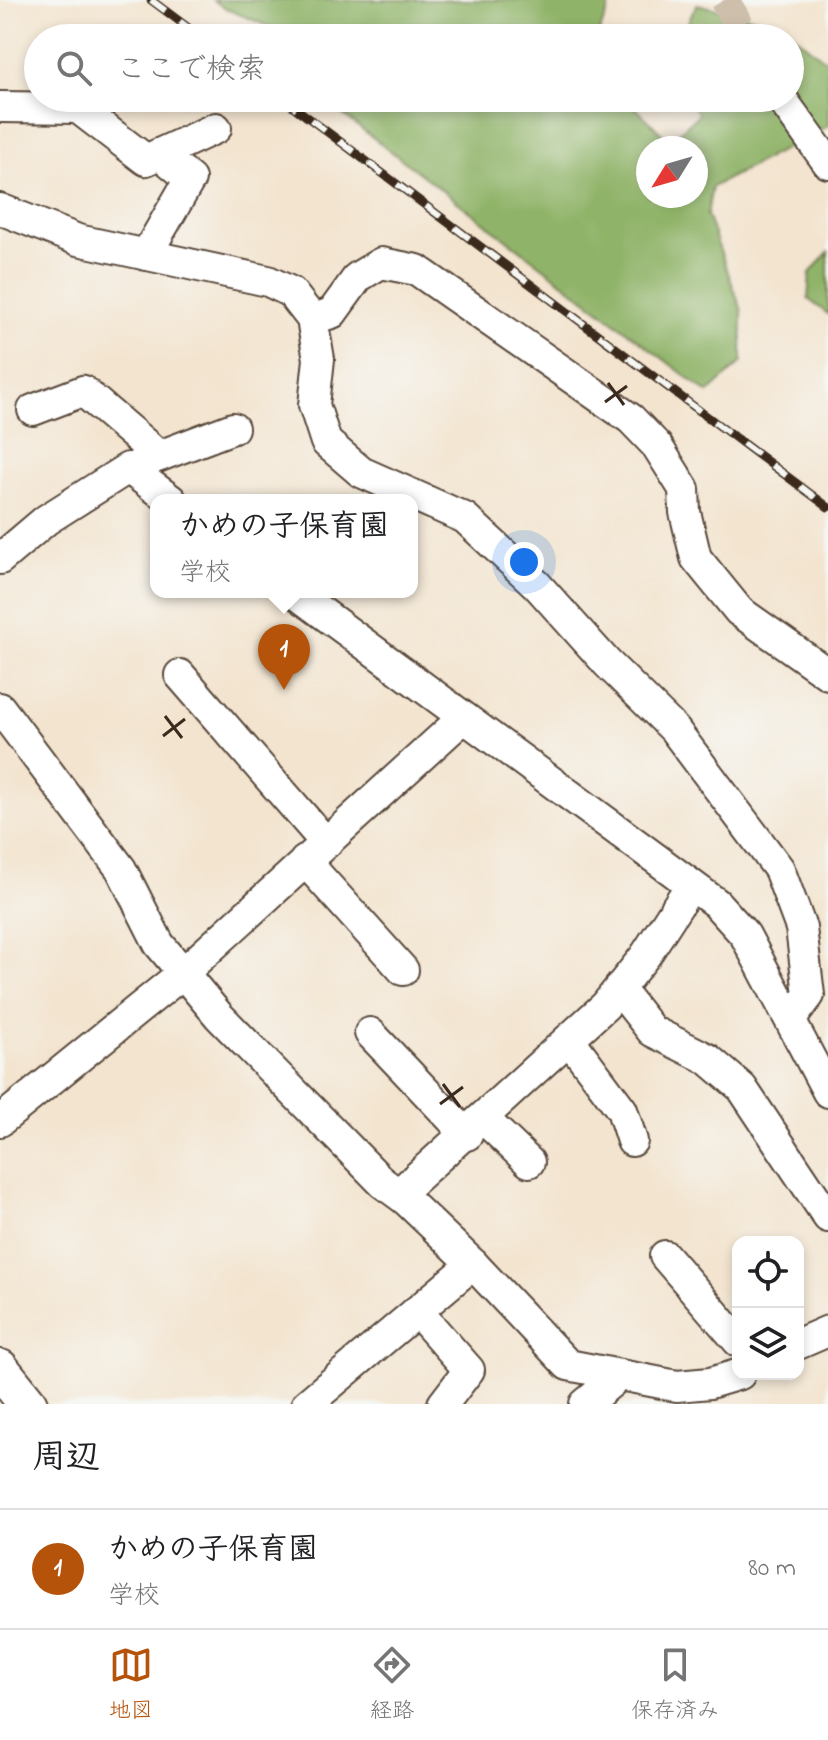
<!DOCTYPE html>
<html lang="ja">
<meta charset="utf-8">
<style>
:root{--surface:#fff;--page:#f2f2f2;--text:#202124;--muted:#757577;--line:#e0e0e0;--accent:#b45309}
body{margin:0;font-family:"Indie Flower","Klee One",sans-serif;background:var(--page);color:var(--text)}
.controls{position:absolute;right:24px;bottom:24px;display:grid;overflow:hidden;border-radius:16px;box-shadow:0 4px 12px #0003}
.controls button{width:72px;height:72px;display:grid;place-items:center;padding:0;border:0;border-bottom:2px solid var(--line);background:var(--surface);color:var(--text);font:40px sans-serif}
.compass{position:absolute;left:636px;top:136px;width:72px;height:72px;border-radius:50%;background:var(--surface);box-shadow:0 4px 12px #0003;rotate:233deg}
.you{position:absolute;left:524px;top:562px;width:28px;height:28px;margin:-20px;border:6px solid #fff;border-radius:50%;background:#1a73e8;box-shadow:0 0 0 12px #1a73e833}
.badge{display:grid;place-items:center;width:52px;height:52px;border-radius:50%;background:var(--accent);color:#fff;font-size:26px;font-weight:700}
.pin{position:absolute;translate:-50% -66px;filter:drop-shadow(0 2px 4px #0008)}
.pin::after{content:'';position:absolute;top:42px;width:28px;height:24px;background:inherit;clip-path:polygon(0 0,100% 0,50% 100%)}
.popup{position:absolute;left:150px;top:494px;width:268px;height:104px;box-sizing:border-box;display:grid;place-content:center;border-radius:16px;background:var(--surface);filter:drop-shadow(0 2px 6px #0005);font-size:26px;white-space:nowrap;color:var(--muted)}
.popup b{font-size:30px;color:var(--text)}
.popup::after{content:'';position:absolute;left:50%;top:100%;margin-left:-16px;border:16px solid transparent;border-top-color:var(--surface)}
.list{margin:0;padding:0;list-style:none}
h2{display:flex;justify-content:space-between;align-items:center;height:104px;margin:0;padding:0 32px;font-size:34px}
h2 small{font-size:26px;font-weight:400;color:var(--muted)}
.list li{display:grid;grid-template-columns:52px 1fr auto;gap:24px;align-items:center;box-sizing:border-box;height:120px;padding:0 32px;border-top:2px solid var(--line)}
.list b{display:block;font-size:30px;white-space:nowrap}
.list p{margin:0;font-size:26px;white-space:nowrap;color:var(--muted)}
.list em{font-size:26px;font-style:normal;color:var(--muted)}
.icon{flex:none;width:44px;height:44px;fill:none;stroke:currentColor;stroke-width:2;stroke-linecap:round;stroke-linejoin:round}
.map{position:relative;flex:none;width:828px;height:1404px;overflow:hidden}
.search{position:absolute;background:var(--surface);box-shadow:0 4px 12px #0003;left:24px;right:24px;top:24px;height:88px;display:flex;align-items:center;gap:20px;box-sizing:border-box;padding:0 28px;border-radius:44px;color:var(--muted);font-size:30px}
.sheet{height:224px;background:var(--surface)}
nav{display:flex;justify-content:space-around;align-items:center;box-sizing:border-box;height:112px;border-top:2px solid var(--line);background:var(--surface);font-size:22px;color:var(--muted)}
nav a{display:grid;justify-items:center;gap:4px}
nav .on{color:var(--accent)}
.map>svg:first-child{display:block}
.forest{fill:#8fb368;stroke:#656e43;stroke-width:2;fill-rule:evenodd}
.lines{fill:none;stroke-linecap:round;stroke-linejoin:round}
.minor-tunnel{stroke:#cebfac;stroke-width:30;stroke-dasharray:30 15;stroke-linecap:butt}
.minor-casing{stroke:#574639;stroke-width:34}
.major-casing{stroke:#574639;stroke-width:42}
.minor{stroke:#fff;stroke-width:30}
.major{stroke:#fff;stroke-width:38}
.rail-casing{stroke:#3b2a1e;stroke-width:9}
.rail{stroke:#f6f6f2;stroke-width:6;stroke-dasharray:18;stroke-linecap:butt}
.ticks{fill:none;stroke:#3b2a1e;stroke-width:3}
</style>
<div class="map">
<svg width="828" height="1404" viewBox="0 0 828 1404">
<rect width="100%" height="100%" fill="#f6f6f2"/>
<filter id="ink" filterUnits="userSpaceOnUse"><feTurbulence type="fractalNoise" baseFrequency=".0125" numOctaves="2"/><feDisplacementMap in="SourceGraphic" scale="16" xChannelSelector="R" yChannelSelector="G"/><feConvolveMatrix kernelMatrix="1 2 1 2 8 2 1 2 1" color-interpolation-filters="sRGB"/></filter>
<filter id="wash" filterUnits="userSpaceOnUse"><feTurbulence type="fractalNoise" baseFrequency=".006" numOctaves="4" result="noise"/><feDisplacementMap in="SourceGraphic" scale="32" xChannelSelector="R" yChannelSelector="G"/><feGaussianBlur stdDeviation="1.8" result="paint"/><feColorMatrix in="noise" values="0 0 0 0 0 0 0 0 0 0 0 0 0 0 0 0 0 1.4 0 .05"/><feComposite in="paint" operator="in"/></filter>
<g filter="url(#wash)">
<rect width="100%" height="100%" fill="#f3e4cf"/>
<!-- forest -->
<g class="forest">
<polygon points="213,0 612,0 597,38 298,38 226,9"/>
<path d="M697 4 780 24 828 62V126L712 187 707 215 742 311V362L708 393 321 98H351L389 111 395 98H626L669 141 699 114 688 98H790V38H680ZM648 148H696V196H648Z"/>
<polygon points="828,252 828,314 808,299 810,273"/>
</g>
</g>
<g filter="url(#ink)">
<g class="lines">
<!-- minor-tunnel -->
<polyline class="minor-tunnel" points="724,0 747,38"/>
<defs>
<g id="minor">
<polyline points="781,98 828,163"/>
<polyline points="0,107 78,108 146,160 216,128"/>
<polyline points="0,209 78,240 268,281 291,292 312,319 319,359 314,405 326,442 361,472 465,518 537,585 607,663 674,729 779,869 801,928 809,995 791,1019"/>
<polyline points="146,255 190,179 160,154"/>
<polyline points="312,319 332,313 358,277 381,263 417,270 631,419 657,446 684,489 685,512 696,558 739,611 828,674"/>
<polyline points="33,410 83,391 159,456"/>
<polyline points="141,463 233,428"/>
<polyline points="0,559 46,520 128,468 171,500"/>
<polyline points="294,592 716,903 745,935 828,1092"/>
<polyline points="180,675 326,843"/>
<polyline points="0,708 121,869 159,944 219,1016 383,1183 405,1199"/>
<polyline points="305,861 403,970"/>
<polyline points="619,989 652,1031 708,1059 742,1088 828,1217"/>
<polyline points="370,1033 467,1135"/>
<polyline points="569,1039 622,1110 632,1141"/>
<polyline points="484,1119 529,1162"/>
<polyline points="0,1121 183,973 462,719"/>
<polyline points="665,1256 738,1341"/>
<polyline points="473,1264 405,1199 406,1187 605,1006 645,956 691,885"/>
<polyline points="417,1311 469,1370 443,1404"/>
<polyline points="798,1344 828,1331"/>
<polyline points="307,1404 473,1264 568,1365 677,1386 710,1383 740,1374"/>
<polyline points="585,1404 620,1375"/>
</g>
<polyline id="major" points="0,1369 28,1404"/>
</defs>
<!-- minor casing -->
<use href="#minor" class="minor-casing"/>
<!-- major casing -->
<use href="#major" class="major-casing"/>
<!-- minor -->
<use href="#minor" class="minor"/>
<!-- major -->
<use href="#major" class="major"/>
<defs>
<g id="rail">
<polyline points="151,0 202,38"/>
<polyline points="282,98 828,507"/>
</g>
</defs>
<!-- rail casing -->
<use href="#rail" class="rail-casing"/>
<!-- rail -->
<use href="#rail" class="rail"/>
</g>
</g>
<!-- ticks -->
<path class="ticks" d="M608 383 624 405M605 402 627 386M165 716 182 738M163 736 185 719M443 1084 460 1107M440 1104 463 1087"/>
</svg>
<div class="controls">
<button><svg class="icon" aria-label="locate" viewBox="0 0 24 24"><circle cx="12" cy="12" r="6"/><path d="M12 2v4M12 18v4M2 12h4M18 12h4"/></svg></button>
<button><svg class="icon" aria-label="layers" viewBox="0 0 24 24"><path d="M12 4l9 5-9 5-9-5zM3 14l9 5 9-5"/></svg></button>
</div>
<svg class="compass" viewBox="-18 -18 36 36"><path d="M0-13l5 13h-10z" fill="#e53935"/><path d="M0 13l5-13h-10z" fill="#757577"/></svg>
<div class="you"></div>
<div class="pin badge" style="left:284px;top:690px">1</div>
<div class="popup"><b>かめの子保育園</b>学校</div>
<div class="search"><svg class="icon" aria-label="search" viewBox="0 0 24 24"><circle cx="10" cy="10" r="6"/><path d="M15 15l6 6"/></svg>ここで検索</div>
</div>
<section class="sheet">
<h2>周辺<small></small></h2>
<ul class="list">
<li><span class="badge">1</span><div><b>かめの子保育園</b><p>学校</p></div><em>80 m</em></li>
</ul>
</section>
<nav>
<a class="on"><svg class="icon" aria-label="map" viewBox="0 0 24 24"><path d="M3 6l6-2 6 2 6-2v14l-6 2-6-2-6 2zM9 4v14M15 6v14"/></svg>地図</a>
<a><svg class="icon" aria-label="directions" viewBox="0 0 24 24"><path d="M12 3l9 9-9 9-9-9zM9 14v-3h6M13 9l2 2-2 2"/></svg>経路</a>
<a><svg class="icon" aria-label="saved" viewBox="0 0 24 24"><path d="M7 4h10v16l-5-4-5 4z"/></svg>保存済み</a>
</nav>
